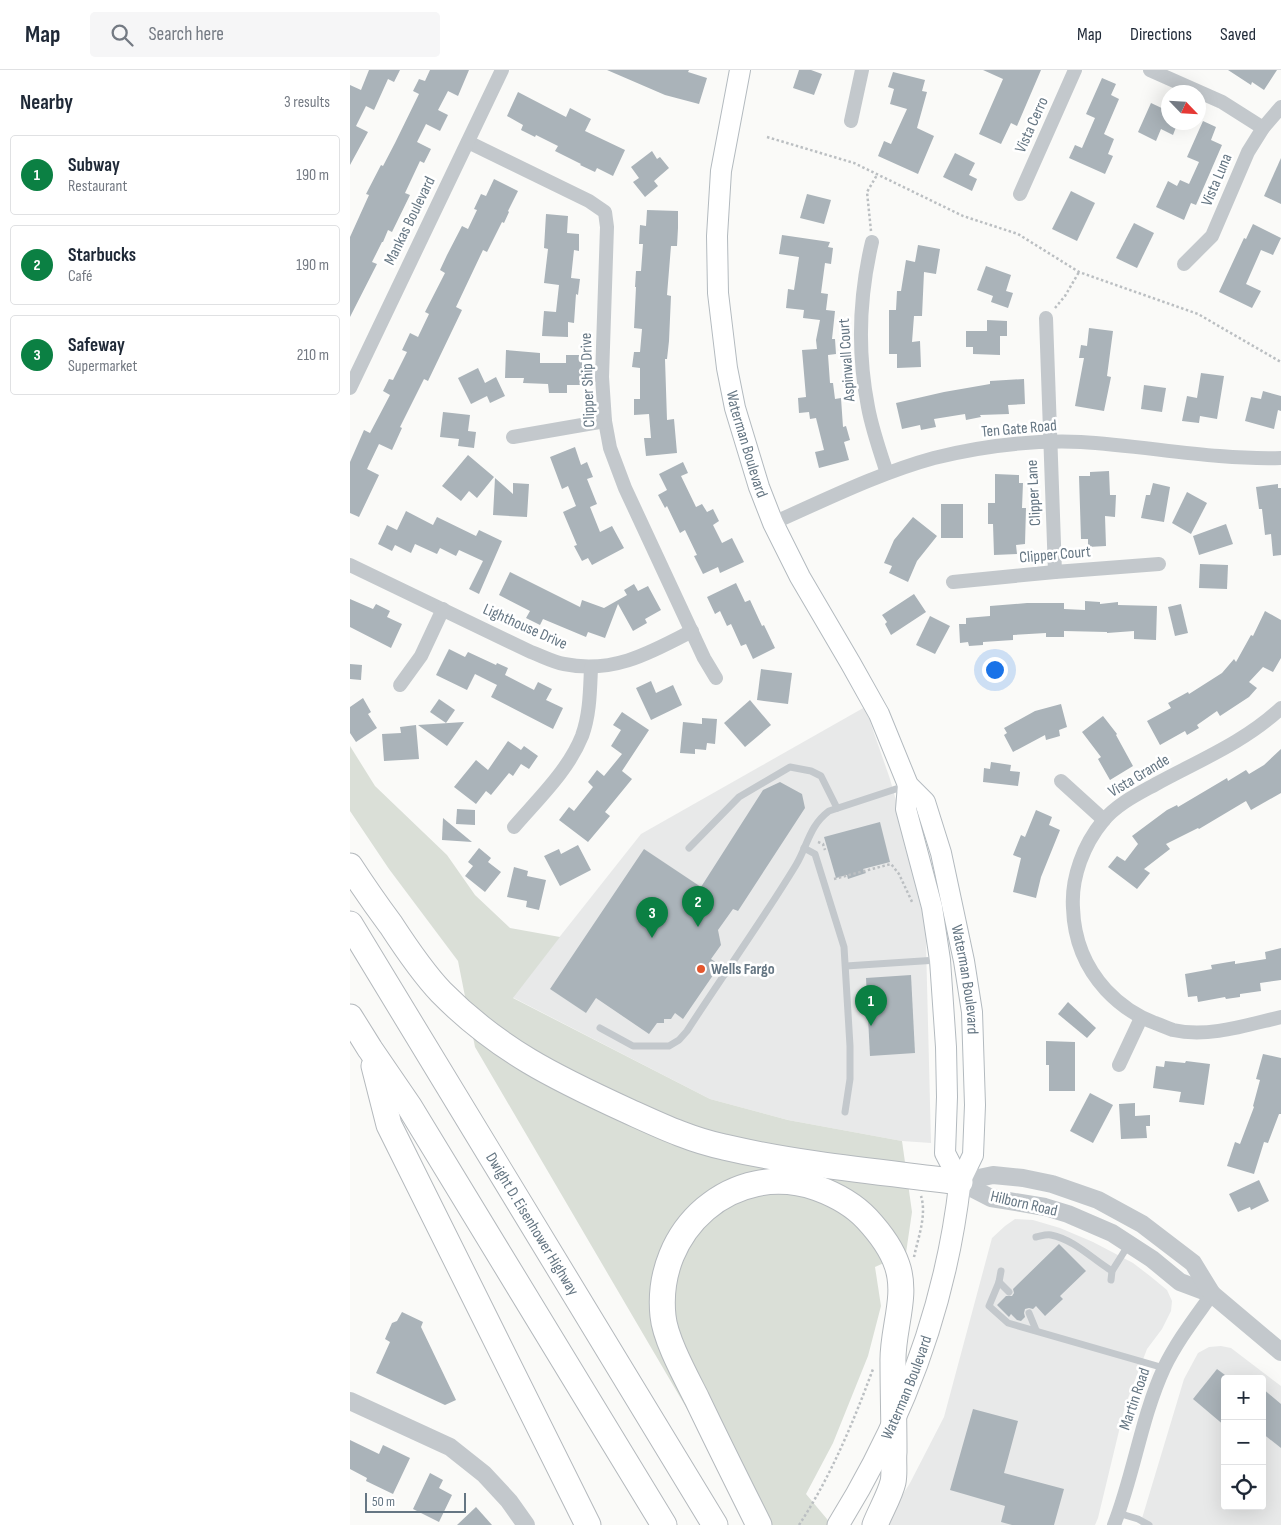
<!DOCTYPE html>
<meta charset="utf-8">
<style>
:root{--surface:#fff;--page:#f6f6f7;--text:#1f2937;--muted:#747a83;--line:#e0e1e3;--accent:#0b8043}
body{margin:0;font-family:"Sofia Sans Condensed",sans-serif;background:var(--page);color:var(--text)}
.controls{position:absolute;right:15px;bottom:15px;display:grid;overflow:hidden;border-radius:5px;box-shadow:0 5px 20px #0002}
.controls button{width:45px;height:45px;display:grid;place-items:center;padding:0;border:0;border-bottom:1px solid var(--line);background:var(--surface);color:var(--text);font:25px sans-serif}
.compass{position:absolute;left:811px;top:15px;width:45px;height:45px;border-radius:50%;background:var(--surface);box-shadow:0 5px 20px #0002;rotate:115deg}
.scale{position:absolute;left:15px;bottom:12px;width:101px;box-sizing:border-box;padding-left:5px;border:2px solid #657683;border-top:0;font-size:14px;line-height:18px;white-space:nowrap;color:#657683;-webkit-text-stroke:4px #fff;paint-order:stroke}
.you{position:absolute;left:644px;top:599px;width:18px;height:18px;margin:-12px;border:4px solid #fff;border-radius:50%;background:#1a73e8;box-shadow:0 0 0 8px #1a73e833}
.badge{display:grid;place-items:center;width:32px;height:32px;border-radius:50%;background:var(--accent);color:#fff;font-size:16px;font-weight:700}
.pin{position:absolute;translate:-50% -41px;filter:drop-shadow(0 1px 2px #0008)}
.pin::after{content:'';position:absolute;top:26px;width:18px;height:15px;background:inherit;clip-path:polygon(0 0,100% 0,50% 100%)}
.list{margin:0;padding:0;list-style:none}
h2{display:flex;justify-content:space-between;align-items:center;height:65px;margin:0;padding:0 20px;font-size:21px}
h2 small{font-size:16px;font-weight:400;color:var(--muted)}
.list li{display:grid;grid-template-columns:32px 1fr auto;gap:15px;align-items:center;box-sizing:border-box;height:80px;margin:0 10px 10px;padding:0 10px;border:1px solid var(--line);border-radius:5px}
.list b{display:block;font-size:19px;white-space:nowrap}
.list p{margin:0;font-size:16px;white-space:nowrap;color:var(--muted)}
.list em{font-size:16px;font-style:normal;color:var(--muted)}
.icon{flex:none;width:28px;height:28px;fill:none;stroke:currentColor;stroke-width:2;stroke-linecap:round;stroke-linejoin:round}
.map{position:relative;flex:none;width:931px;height:1455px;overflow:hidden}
header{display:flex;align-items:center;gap:30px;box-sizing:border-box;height:70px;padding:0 25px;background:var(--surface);border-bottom:1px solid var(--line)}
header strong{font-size:24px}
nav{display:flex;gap:28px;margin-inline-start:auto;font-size:18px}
.search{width:350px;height:45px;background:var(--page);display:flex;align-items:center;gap:12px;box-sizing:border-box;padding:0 18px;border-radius:5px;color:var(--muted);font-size:19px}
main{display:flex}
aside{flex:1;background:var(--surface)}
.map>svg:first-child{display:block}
.built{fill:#e8e9e9;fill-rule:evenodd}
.green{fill:#dadfd7}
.building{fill:#aab3b9}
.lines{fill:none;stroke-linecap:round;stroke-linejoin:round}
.secondary-casing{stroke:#b3babf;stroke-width:22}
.primary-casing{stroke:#b5babe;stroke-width:23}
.motorway-casing{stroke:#b4b9bd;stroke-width:27}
.path{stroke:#bbbfc2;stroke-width:2.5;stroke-dasharray:2.5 2.5;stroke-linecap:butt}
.service{stroke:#c3c8cc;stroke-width:7}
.minor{stroke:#c3c8cc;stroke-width:14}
.tertiary{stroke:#c3c8cc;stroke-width:18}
.secondary{stroke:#fff;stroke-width:20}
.primary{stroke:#fff;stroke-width:21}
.motorway{stroke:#fff;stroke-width:25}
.poi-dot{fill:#e4572e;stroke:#fff;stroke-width:2}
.labels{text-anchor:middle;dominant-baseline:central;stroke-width:5;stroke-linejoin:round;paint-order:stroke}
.street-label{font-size:16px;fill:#657683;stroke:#fff}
.poi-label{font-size:16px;font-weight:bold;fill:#657683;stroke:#fff;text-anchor:start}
</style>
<header>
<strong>Map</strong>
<div class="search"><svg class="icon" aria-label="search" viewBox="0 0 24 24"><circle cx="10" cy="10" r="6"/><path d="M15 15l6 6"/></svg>Search here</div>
<nav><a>Map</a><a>Directions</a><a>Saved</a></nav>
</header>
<main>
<aside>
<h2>Nearby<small>3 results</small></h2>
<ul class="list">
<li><span class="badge">1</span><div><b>Subway</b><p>Restaurant</p></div><em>190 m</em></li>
<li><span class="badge">2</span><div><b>Starbucks</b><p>Café</p></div><em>190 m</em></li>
<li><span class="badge">3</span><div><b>Safeway</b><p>Supermarket</p></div><em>210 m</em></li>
</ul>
</aside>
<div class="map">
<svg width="931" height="1455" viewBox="0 0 931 1455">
<rect width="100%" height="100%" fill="#fafaf8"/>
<!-- built -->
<g class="built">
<polygon points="515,637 540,709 575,834 581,1073 552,1071 438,1050 360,1029 162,927 291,764"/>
<polygon points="665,1149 683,1150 710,1158 743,1172 783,1193 800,1206 817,1220 822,1231 821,1241 812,1259 797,1279 775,1336 748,1448 745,1455 536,1455 538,1448 560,1413 594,1347 642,1168 655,1156"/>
<path d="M871 1276 881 1278 931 1316V1455H790L834 1309 848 1283 859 1277ZM875 1309H912V1436H875Z"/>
</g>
<!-- green -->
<polygon class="green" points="0,676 25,716 97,785 125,825 160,858 210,867 163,928 360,1029 438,1050 552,1071 562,1142 556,1183 525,1197 531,1236 518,1286 483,1373 456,1424 482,1455 405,1455 125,977 108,891 39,799 0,741"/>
<!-- building -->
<g class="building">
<polygon points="19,0 50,0 44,12 38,9 24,40 16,36 6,56 18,62 0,95 0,15 11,20"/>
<polygon points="80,0 119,0 108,26 98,21 88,40 98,45 90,61 76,54 67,72 81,79 74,93 70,91 55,123 60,125 42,162 38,160 33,172 32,172 22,192 27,194 0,247 0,167 19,125 16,124 31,95 33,96 45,73 69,24 63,21 69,9 75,11"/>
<polygon points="257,0 339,0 338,2 357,8 349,34 315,25"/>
<polygon points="449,0 461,0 472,4 464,25 443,18"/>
<polygon points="633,0 691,0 667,56 661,53 651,74 629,64 653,9"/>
<polygon points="878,0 927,0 914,20 902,12 901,15"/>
<polygon points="543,2 575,10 572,21 577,22 567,58 584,66 568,104 528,86 534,71 541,74 557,39 540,34 544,19 538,17"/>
<polygon points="752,8 766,14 761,25 769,29 754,64 764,69 758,84 763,86 755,104 719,88 725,75 732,78 745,48 736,44"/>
<polygon points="168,22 216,47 220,38 241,49 235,61 275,80 263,106 247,98 245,102 230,95 231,94 205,81 208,76 186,65 185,67 171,60 173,55 157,46"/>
<polygon points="801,33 818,41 818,52 828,52 823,65 811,59 806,71 788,62"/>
<polygon points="853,51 866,57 861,70 872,75 846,135 841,133 834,150 806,137 818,111 827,116 830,110 839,114 849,92 837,87"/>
<polygon points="302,81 307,89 310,87 319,98 304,111 308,116 295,127 283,112 289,108 281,97"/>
<polygon points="605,83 625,93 619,105 627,109 622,121 593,107"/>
<polygon points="931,88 931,134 914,126"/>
<polygon points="144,109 168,121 158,141 159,142 154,153 152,152 137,182 133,180 106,237 112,240 78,311 74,309 50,357 52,358 42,380 29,374 17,399 29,405 9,447 0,443 0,392 14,360 20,363 40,325 33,321 39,309 43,310 57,282 52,280 60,263 68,267 79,244 75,242 95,203 90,200 97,185 112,156 118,159 127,140 124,139 131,124 136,126"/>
<polygon points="721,121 745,133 727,171 702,159"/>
<polygon points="457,124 481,130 474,154 450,148"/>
<polygon points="297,140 328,141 328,158 327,176 321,176 317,225 321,226 319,271 317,289 315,289 317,350 324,349 327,383 296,386 294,368 301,368 299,344 284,345 284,329 290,329 290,298 282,297 284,282 290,282 292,259 284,258 286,217 285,217 286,201 291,201 293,174 289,174 290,155 296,156"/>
<polygon points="196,144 218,146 217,163 229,164 229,181 224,180 221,208 230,209 228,225 226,224 224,253 218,252 218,267 192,266 194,241 206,242 209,215 194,213 198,179 194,178"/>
<polygon points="784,153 804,163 787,198 766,188"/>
<polygon points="903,154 931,168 923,185 911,180 896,214 911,221 902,238 869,222 894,168 896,169"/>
<polygon points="432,165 480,172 478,177 483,178 481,194 475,193 471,223 478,224 476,240 485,241 482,269 485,269 486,284 478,285 480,313 483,313 485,329 491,328 493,357 496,356 500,370 494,372 499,390 469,398 465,382 474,380 466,348 460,349 459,342 449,343 448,328 456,327 452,280 467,279 466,270 470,250 453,248 454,240 436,238 438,219 444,220 449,187 429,184"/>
<polygon points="568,175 590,179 586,204 574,202 572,246 564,246 562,272 570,271 571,297 547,298 547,284 539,284 539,240 546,240 547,221 551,221 556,190 565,192"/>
<polygon points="636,196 661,205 656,221 663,223 658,238 641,232 643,226 627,220"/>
<polygon points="637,250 657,251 657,266 650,266 650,285 623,284 623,277 616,277 616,261 637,261"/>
<polygon points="739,258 763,261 757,306 761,307 754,341 725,336 734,288 729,288 731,275 737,276"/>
<polygon points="156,280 190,283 190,293 216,293 216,285 232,285 232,315 217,315 217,323 199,323 198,314 173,313 174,308 155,308"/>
<polygon points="128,298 135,313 146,307 155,326 140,333 137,326 121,334 108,308"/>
<polygon points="851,303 874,306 867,349 850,346 849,353 832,351 837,326 847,328"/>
<polygon points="674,309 675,334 658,335 659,344 630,345 631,347 616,350 615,344 584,349 586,357 571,360 570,355 552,359 546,333 594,322 640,314 640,311"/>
<polygon points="794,315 816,318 812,342 791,339"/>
<polygon points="913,321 931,326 931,341 928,340 924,359 895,351 901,327 911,329"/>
<polygon points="93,342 120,345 118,361 126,362 124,378 108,376 109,369 90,367"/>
<polygon points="225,377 231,395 237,392 243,407 237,409 247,434 240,437 250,462 262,456 274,478 242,495 238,488 232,491 224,476 227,475 213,442 226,436 218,416 212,419 200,387"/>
<polygon points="118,385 144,407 127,428 119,421 111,431 92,416"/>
<polygon points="333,392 338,403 331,406 346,437 352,434 357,442 363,439 369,451 363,455 372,473 382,468 394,492 370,503 368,497 353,504 344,486 347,485 335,460 330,463 317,436 315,438 308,425 317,420 309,404"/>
<polygon points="759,401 760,425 766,425 765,447 755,446 756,476 738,477 738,469 731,469 729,406 740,406 740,402"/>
<polygon points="645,404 669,405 669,413 673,413 672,438 676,438 675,474 666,475 667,484 644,485 643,454 638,454 638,433 645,433"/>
<polygon points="145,408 163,424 163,413 179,414 177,447 143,445"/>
<polygon points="803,413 820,417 814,452 791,448 796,425 800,425"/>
<polygon points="928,414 928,418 931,418 931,485 923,486 921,464 915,465 912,439 909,439 906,417"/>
<polygon points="837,422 857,433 841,464 822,453"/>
<rect x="591" y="434" width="22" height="34"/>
<polygon points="56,441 83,455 87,447 126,466 129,460 152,471 129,524 119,519 133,491 109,480 106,486 90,478 87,484 65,474 61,483 45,475 42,481 28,474 37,455 47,460"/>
<polygon points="563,447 587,466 567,491 558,512 539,503 542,496 534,493 544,470"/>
<polygon points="876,454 883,474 849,485 843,466"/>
<polygon points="850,494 878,495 877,519 849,518"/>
<polygon points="160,502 230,537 232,530 254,538 277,525 274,520 284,514 288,521 298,516 311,540 295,549 297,553 283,561 268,534 255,568 238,562 236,567 193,549 190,555 176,548 180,541 149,525"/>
<polygon points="386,513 395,532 400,530 412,556 414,555 425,578 403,589 396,574 391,576 381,554 377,556 370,541 365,544 357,527"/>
<polygon points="564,524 576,542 541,565 535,554 537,552 532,545"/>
<polygon points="0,529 23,539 26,534 40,541 37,547 52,554 41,578 0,557"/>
<polygon points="735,531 750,532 750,534 768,532 768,535 807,536 806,570 784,569 784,561 757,563 757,562 714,561 714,567 696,567 696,563 663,565 663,570 633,572 633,575 619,576 618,572 610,573 609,554 616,554 616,548 640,546 640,536 677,533 714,533 714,539 735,540"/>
<polygon points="831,534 838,563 825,566 818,537"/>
<polygon points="915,541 931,550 931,588 923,602 913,597 899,612 907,618 899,627 870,646 867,641 847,655 849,658 837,665 835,661 810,675 797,651 821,638 818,633 838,622 839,624 872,603 884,589 886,592 901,565 903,566"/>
<polygon points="580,546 600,556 585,584 566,575"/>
<polygon points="99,579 115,587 118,582 146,595 147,593 158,598 155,605 184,620 188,612 202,619 196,630 213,638 203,659 141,627 147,615 125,604 117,620 86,605"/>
<polygon points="0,594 12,595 11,610 0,609"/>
<polygon points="411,599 442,603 438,634 407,630"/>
<polygon points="301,611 306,623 323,615 332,635 301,650 286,618"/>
<polygon points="13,628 21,642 18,644 27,658 6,672 0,663 0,637"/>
<polygon points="89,629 105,640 96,653 80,642"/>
<polygon points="400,630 421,655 395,677 374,653"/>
<polygon points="711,634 717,657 709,660 710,666 696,670 695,665 663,682 654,665 657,663 654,658 685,641"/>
<polygon points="272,642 299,660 272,701 282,709 255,742 260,746 238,772 209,750 219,737 224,741 243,717 238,712 247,700 254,706 272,684 261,676 271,660 263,655"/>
<polygon points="753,646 767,664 766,665 783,696 760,710 748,689 751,687 732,662"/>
<polygon points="352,648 367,649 365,674 357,673 356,680 345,679 345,684 330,683 333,652 352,654"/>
<polygon points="114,652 97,676 68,655"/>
<polygon points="66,655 69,689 34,691 32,664 51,663 50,657"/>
<polygon points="158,671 171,680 174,676 188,686 179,699 171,694 163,706 159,703 141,725 136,721 126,734 104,717 126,690 138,700"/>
<polygon points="931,679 931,723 901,740 896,731 849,759 848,758 816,774 820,779 794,799 800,803 787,819 758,797 767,786 775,791 788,774 782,766 817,740 827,735 828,737 877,708 878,711 896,700 899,704 914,695"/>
<polygon points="641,692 661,695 660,701 670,702 668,716 633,712 634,698 640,699"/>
<polygon points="430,712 452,724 455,738 388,841 383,839 368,860 371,875 361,889 370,895 333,949 325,943 321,949 314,949 314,953 307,953 299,964 246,928 236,943 200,919 294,779 351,817 413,720"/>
<polygon points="107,739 125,740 125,755 106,754"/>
<polygon points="686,740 702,747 699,755 710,760 691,807 686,828 663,822 671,788 663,785 671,765 675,767"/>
<polygon points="93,748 122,772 92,770"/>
<polygon points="530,752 540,792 513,799 516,803 498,809 497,805 486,808 474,767"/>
<polygon points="228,775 241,800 210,816 194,786 209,779 211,784"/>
<polygon points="129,778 141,788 138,792 151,802 135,822 115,806 123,796 118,792"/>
<polygon points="164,797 178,801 177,806 196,810 189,840 176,837 177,831 157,827"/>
<polygon points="931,878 931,910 910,913 911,921 890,924 890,927 876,929 875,927 848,932 847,926 838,927 835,904 862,899 861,895 885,891 885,894 916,889 915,882"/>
<polygon points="561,905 565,983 520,986 516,908"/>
<polygon points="718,932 746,958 737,968 708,944"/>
<polygon points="696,971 725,972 725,1021 699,1021 699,995 696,995"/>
<polygon points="913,984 931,988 931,1044 929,1044 918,1073 914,1072 904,1104 877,1096 885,1072 890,1074 904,1037 903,1036 910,1010 906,1009"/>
<polygon points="815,991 835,993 836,991 860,994 854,1035 829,1032 831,1022 803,1018 806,996 814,997"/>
<polygon points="740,1023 763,1035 743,1073 720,1061"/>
<polygon points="785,1033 785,1046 800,1045 800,1056 796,1056 797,1068 771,1069 769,1034"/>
<polygon points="909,1110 919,1131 901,1140 900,1137 888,1142 879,1124"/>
<polygon points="709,1174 736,1201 710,1226 713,1229 695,1246 686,1236 683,1239 679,1238 675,1239 674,1243 675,1247 671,1251 667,1250 661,1244 659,1247 647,1235 656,1226 662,1226 664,1223 663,1219"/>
<polygon points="52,1242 73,1252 71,1257 106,1330 95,1335 26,1303 40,1272 35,1269 42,1253 47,1251"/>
<polygon points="867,1299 875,1305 875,1356 843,1329"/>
<polygon points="912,1318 931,1334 931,1378 912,1363"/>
<polygon points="623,1339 668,1351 654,1403 714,1419 704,1455 662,1455 651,1452 655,1436 600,1420"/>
<polygon points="0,1370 29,1384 33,1375 60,1388 43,1424 16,1411 17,1408 0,1399"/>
<polygon points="80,1403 93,1410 89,1418 102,1425 89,1452 63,1439"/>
<polygon points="126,1437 142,1455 107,1455"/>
</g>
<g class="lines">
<defs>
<g id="secondary">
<path id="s1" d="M390 0 371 101 367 166 368 223 377 298 385 338 409 417 423 453 450 507 501 594 529 644 558 715 575 732 591 783 614 891 622 942 625 1035 623 1085 610 1112"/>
<polyline points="558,715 556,739 582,837 590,890 596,977 597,1027 595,1083 610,1112"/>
</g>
<g id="primary">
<path id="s2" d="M488 1455C554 1349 596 1236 610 1112"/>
</g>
<g id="motorway">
<path d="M0 796C13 816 27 836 41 855 56 878 72 902 91 922 148 980 206 1008 278 1041 309 1055 340 1070 374 1077 451 1095 531 1102 610 1112"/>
<path id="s3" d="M0 854 365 1455"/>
<polyline points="0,947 20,979 59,1036 314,1455"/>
<polyline points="24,996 39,1055 238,1455"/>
<path d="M409 1455C388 1413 367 1371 347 1329 336 1307 315 1269 313 1246 304 1160 383 1089 467 1118 486 1125 503 1134 517 1149 529 1162 541 1177 547 1195 558 1226 542 1260 543 1292 543 1322 544 1352 544 1382 543 1391 545 1403 543 1412 540 1425 530 1442 525 1455"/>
</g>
</defs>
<!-- secondary casing -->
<use href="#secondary" class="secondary-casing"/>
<!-- primary casing -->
<use href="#primary" class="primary-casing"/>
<!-- motorway casing -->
<use href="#motorway" class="motorway-casing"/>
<!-- path -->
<g class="path">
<polyline points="417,67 504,93 613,146 668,164 729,202 848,244 931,292"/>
<polyline points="521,161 517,122 527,105"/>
<polyline points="705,238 715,226 729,202"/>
<polyline points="468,772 473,774 475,780"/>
<polyline points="484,809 541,794 549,804 563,834"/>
<path d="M564 1187C568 1168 577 1145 571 1126"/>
<path d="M449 1455C481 1406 503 1353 523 1299"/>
</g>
<!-- service -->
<g class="service">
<polyline points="339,778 389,727 440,697 461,701 471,706 487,738"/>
<polyline points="454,778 465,784 494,877 500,976 500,1009 495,1042"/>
<polyline points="496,896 587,890"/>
<path d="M250 958 283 976H319L329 970 337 961C373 905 412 851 446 795 458 775 459 756 479 741L555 716"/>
<path d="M686 1167C691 1166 697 1164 701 1165 725 1170 742 1189 762 1201"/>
<polyline points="651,1201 649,1212 639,1236 658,1253 814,1298"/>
<polyline points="761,1210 762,1201 779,1174"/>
<polyline points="649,1212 659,1222"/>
<polyline points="679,1243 686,1260"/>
<polyline points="768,1443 788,1449 799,1455"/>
</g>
<!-- minor -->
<g class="minor">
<polyline points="800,0 872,32 913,58"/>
<polyline points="501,51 512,0"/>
<polyline points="118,72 239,131 255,142 257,157 252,307 255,351 260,378 275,418 354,588 366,608"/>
<polyline points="670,124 725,0"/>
<path d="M522 172C509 227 507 281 518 337 522 359 530 382 537 403"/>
<polyline points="834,194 862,166 898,82 913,58 931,37"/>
<polyline points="696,248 705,502"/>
<polyline points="0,318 152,0"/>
<polyline points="163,367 255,351"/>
<path d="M423 453C475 430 529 403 584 388 632 376 682 370 731 372 798 376 864 390 931 388"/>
<path d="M0 495 181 582C192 586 203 592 214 594 263 604 300 583 342 561"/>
<polyline points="603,512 705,502 809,494"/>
<polyline points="50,615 71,586 93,539"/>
<path d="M931 638C895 672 848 691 806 714 788 724 767 734 753 751 734 774 721 807 723 838 724 869 735 897 756 920 770 935 786 946 805 953 811 955 817 958 823 960 858 968 897 955 931 947"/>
<polyline points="711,711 754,750"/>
<path d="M164 757C188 729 218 701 232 666 240 644 240 620 241 598"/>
<polyline points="769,995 791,948"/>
<path d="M764 1455C784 1404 791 1348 814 1298 827 1271 845 1248 862 1224"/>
</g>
<!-- tertiary -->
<g class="tertiary">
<polyline points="610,1112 641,1128 695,1137 718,1144 762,1163 802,1189 830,1212 862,1224 931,1282"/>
<polyline points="610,1112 643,1105 673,1108 702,1114 748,1130 792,1154 843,1193 862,1224"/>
<polyline points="0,1331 100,1377 134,1404 159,1431 176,1455"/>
</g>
<!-- secondary -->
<use href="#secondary" class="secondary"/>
<!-- primary -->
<use href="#primary" class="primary"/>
<!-- motorway -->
<use href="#motorway" class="motorway"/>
</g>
<!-- markers -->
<circle class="poi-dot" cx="351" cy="899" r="5"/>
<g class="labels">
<!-- street labels -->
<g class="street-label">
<text transform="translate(682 55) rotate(-66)">Vista Cerro</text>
<text transform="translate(867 110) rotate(-67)">Vista Luna</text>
<text transform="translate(60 151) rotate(-64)">Mankas Boulevard</text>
<text transform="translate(497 290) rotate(-94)">Aspinwall Court</text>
<text transform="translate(238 310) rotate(-92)">Clipper Ship Drive</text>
<text transform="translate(669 359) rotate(-5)">Ten Gate Road</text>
<text stroke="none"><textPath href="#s1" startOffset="379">Waterman Boulevard</textPath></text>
<text transform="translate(684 423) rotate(-93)">Clipper Lane</text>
<text transform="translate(705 485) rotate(-5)">Clipper Court</text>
<text transform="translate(175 557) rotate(24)">Lighthouse Drive</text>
<text transform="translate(789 706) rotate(-31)">Vista Grande</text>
<text stroke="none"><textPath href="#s1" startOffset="964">Waterman Boulevard</textPath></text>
<text transform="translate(674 1134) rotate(13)">Hilborn Road</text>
<text stroke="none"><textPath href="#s3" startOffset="351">Dwight D. Eisenhower Highway</textPath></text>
<text stroke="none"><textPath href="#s2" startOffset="154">Waterman Boulevard</textPath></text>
<text transform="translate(785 1329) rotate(-71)">Martin Road</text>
</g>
<!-- poi labels -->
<g class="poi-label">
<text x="361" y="899">Wells Fargo</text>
</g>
</g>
</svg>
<div class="controls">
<button>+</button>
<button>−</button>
<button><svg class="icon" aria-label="locate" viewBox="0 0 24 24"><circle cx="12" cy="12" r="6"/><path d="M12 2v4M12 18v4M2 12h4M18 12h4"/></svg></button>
</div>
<svg class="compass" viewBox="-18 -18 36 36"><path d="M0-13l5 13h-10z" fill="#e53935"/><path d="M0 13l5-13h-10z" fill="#747a83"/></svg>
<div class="scale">50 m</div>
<div class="you"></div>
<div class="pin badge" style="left:521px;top:956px">1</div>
<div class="pin badge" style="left:348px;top:857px">2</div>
<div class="pin badge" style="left:302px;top:868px">3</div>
</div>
</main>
